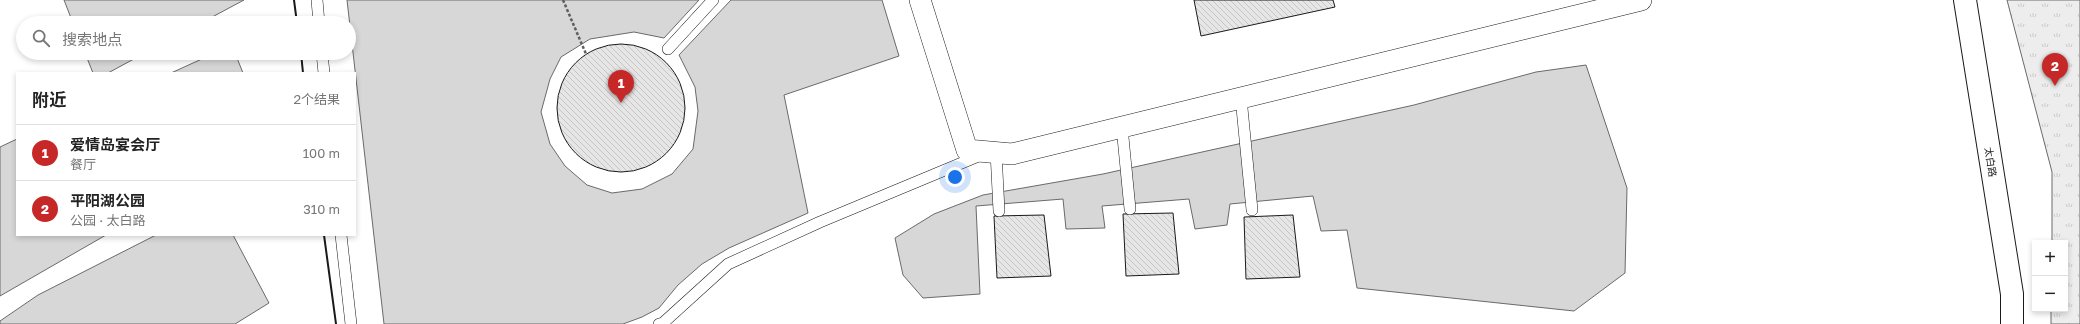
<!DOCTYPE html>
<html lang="zh">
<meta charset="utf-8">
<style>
:root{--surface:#fff;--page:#f6f6f6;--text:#222;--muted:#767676;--line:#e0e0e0;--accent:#c62828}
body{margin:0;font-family:"Golos Text","Noto Sans SC",sans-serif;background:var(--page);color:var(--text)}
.controls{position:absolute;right:12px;bottom:12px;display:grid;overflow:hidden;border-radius:0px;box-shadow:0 2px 6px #0003}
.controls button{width:36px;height:36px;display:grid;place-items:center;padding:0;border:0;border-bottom:1px solid var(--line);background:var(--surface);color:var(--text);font:20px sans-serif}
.you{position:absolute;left:955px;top:177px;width:14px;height:14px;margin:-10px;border:3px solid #fff;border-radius:50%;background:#1a73e8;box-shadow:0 0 0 6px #1a73e833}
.badge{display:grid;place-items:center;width:26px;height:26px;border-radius:50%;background:var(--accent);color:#fff;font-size:13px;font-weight:700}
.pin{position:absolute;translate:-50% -33px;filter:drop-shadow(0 1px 2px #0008)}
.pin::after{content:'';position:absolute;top:21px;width:14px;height:12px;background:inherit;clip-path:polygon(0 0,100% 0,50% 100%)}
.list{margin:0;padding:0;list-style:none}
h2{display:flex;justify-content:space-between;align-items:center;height:52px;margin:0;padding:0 16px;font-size:17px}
h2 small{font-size:13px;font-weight:400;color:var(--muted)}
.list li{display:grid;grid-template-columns:26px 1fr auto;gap:12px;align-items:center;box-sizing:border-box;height:56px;padding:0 16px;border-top:1px solid var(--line)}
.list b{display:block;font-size:15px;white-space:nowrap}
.list p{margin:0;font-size:13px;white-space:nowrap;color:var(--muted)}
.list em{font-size:13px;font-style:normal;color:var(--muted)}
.icon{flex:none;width:22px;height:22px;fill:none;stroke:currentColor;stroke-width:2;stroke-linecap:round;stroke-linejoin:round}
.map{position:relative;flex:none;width:2080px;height:324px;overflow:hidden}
.search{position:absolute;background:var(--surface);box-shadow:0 2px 6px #0003;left:16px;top:16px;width:340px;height:44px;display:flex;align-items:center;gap:10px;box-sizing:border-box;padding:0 14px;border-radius:22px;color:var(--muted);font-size:15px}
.panel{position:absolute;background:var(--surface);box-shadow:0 2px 6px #0003;left:16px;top:72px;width:340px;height:164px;border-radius:0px}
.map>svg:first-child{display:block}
.park{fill:url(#park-tufts);stroke:#6a6a6a}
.water{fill:#d7d7d7;stroke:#6a6a6a}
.building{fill:url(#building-back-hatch);stroke:#1a1a1a}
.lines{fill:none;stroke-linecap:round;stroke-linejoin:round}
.lane-casing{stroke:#1a1a1a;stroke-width:12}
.street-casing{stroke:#1a1a1a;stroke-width:22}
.secondary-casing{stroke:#1a1a1a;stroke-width:24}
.path{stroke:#5f5f5f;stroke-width:2.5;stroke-dasharray:3 2;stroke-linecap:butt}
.lane{stroke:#fff;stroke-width:11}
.street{stroke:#fff;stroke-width:21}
.secondary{stroke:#fff;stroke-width:22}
.wall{stroke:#1a1a1a;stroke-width:2}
.labels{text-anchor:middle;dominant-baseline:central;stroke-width:3;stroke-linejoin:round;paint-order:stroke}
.street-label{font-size:10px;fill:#1a1a1a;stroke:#fff}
</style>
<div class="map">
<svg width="2080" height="324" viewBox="0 0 2080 324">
<defs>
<pattern id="park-tufts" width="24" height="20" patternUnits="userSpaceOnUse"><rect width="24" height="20" fill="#ededed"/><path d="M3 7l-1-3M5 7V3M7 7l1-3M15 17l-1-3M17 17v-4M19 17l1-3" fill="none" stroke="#cbcbcb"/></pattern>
<pattern id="building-back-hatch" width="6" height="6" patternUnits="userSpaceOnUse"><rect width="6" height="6" fill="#e6e6e6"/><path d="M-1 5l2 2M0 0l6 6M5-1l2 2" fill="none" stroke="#c5c5c5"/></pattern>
</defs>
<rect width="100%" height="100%" fill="#fff"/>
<!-- park -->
<polygon class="park" points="2007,0 2080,0 2080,324 2051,324 2051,309 2065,309 2065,243 2052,243 2052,172"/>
<!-- water -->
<g class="water">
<polygon points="64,0 244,0 201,23 73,23"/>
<polygon points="347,0 699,0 664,38 634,32 590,39 561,57 550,79 541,112 550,144 565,166 587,185 612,193 642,189 672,174 693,149 698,111 695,87 679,55 731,0 882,0 899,56 784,95 808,213 729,248 702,264 678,285 659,308 642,317 623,324 384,324"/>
<polygon points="85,53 145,53 108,73 93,73"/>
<polygon points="215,53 235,53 243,73 171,73"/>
<polygon points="1586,65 1627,188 1625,273 1574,311 1357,288 1347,230 1321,231 1313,196 1230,204 1227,225 1195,229 1189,199 1102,206 1105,228 1066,229 1063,199 976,206 980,294 923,298 903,275 895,238 934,214 983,195 1103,174 1414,105 1536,72"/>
<polygon points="17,139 17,235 106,235 0,296 0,147"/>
<polygon points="156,235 233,235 269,303 235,324 0,324 0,321 38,295"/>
</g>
<!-- building -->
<g class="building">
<polygon points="1194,0 1333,0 1335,7 1201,36"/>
<circle cx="621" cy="108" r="64"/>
<polygon points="1173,213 1179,274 1126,276 1123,214"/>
<polygon points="1044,215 1051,276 997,278 994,216"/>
<polygon points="1293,215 1300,277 1246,279 1244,217"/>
</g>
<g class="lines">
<defs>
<g id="lane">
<polyline points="317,0 319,23"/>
<polyline points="668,49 713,0"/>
<polyline points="322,53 324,73"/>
<polyline points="1241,98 1252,210"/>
<polyline points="1122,127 1130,209"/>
<polyline points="996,152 999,211"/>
<polyline points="341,235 351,324"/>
<polyline points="659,324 663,323 728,264 820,222 981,155"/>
</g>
<polyline id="street" points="920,0 967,150 1012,154 1641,0"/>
<polyline id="secondary" points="1965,0 2012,294 2012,324"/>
</defs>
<!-- lane casing -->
<use href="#lane" class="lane-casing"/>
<!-- street casing -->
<use href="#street" class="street-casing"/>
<!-- secondary casing -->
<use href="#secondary" class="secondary-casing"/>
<!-- path -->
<polyline class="path" points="563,0 586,54"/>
<!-- lane -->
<use href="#lane" class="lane"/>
<!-- street -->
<use href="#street" class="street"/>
<!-- secondary -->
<use href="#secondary" class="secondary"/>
<!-- wall -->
<g class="wall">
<polyline points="294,0 297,23"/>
<polyline points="301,53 303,73"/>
<polyline points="324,235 336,324"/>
</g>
</g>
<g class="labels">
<!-- street labels -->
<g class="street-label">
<text transform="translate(1991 162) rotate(81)">太白路</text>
</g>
</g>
</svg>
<div class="controls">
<button>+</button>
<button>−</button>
</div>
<div class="you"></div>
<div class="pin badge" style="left:621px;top:103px">1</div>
<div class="pin badge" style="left:2055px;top:86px">2</div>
<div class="search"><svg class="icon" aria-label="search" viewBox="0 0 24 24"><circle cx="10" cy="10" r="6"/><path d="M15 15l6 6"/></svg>搜索地点</div>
<section class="panel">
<h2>附近<small>2个结果</small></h2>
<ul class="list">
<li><span class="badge">1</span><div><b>爱情岛宴会厅</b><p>餐厅</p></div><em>100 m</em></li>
<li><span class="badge">2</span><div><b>平阳湖公园</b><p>公园 · 太白路</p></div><em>310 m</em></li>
</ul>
</section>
</div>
